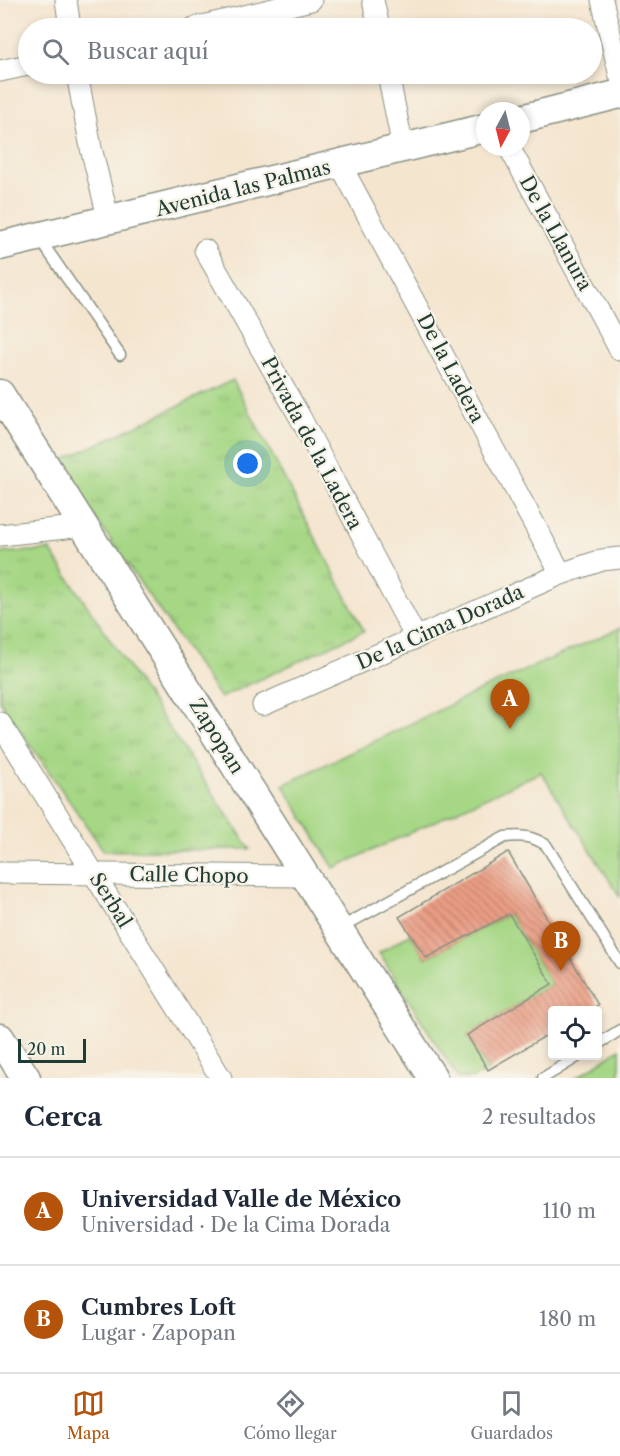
<!DOCTYPE html>
<html lang="es">
<meta charset="utf-8">
<style>
:root{--surface:#fff;--page:#f6f6f7;--text:#1f2937;--muted:#747a83;--line:#e0e1e3;--accent:#b45309}
body{margin:0;font-family:"Libre Caslon Text",serif;background:var(--page);color:var(--text)}
.controls{position:absolute;right:18px;bottom:18px;display:grid;overflow:hidden;border-radius:6px;box-shadow:0 3px 9px #0003}
.controls button{width:54px;height:54px;display:grid;place-items:center;padding:0;border:0;border-bottom:2px solid var(--line);background:var(--surface);color:var(--text);font:30px sans-serif}
.compass{position:absolute;left:476px;top:102px;width:54px;height:54px;border-radius:50%;background:var(--surface);box-shadow:0 3px 9px #0003;rotate:187deg}
.scale{position:absolute;left:18px;bottom:15px;width:68px;box-sizing:border-box;padding-left:6px;border:3px solid #1f3d34;border-top:0;font-size:16px;line-height:21px;white-space:nowrap;color:#1f3d34;-webkit-text-stroke:4px #f7f3e8;paint-order:stroke}
.you{position:absolute;left:248px;top:464px;width:21px;height:21px;margin:-15px;border:4px solid #fff;border-radius:50%;background:#1a73e8;box-shadow:0 0 0 9px #1a73e833}
.badge{display:grid;place-items:center;width:39px;height:39px;border-radius:50%;background:var(--accent);color:#fff;font-size:20px;font-weight:700}
.pin{position:absolute;translate:-50% -50px;filter:drop-shadow(0 2px 3px #0008)}
.pin::after{content:'';position:absolute;top:32px;width:21px;height:18px;background:inherit;clip-path:polygon(0 0,100% 0,50% 100%)}
.list{margin:0;padding:0;list-style:none}
h2{display:flex;justify-content:space-between;align-items:center;height:78px;margin:0;padding:0 24px;font-size:26px}
h2 small{font-size:20px;font-weight:400;color:var(--muted)}
.list li{display:grid;grid-template-columns:39px 1fr auto;gap:18px;align-items:center;box-sizing:border-box;height:108px;padding:0 24px;border-top:2px solid var(--line)}
.list b{display:block;font-size:22px;white-space:nowrap}
.list p{margin:0;font-size:20px;white-space:nowrap;color:var(--muted)}
.list em{font-size:20px;font-style:normal;color:var(--muted)}
.icon{flex:none;width:33px;height:33px;fill:none;stroke:currentColor;stroke-width:2;stroke-linecap:round;stroke-linejoin:round}
.map{position:relative;flex:none;width:620px;height:1078px;overflow:hidden}
.search{position:absolute;background:var(--surface);box-shadow:0 3px 9px #0003;left:18px;right:18px;top:18px;height:66px;display:flex;align-items:center;gap:15px;box-sizing:border-box;padding:0 21px;border-radius:33px;color:var(--muted);font-size:22px}
.sheet{height:294px;background:var(--surface)}
nav{display:flex;justify-content:space-around;align-items:center;box-sizing:border-box;height:84px;border-top:2px solid var(--line);background:var(--surface);font-size:16px;color:var(--muted)}
nav a{display:grid;justify-items:center;gap:3px}
nav .on{color:var(--accent)}
.map>svg:first-child{display:block}
.grass{fill:#a6d785;stroke:#628a5c;stroke-width:1.5}
.park{fill:url(#park-tufts);stroke:#628a5c;stroke-width:1.5}
.building{fill:url(#building-back-hatch)}
.lines{fill:none;stroke-linecap:round;stroke-linejoin:round}
.lane-casing{stroke:#8a9182;stroke-width:13}
.street-casing{stroke:#8a9182;stroke-width:23}
.secondary-casing{stroke:#8a9182;stroke-width:31}
.lane{stroke:#fff;stroke-width:10}
.street{stroke:#fff;stroke-width:21}
.secondary{stroke:#fff;stroke-width:28}
.labels{text-anchor:middle;dominant-baseline:central;stroke-width:4.5;stroke-linejoin:round;paint-order:stroke}
.street-label{font-size:20px;fill:#1f3d34;stroke:#f7f3e8}
</style>
<div class="map">
<svg width="620" height="1078" viewBox="0 0 620 1078">
<defs>
<pattern id="park-tufts" width="24" height="20" patternUnits="userSpaceOnUse" patternTransform="scale(1.5)"><rect width="24" height="20" fill="#a6d785"/><path d="M3 7l-1-3M5 7V3M7 7l1-3M15 17l-1-3M17 17v-4M19 17l1-3" fill="none" stroke="#8eb973"/></pattern>
<pattern id="building-back-hatch" width="6" height="6" patternUnits="userSpaceOnUse" patternTransform="scale(1.5)"><rect width="6" height="6" fill="#ea9d84"/><path d="M-1 5l2 2M0 0l6 6M5-1l2 2" fill="none" stroke="#bd816d"/></pattern>
</defs>
<rect width="100%" height="100%" fill="#f7f3e8"/>
<filter id="ink" filterUnits="userSpaceOnUse"><feTurbulence type="fractalNoise" baseFrequency=".0167" numOctaves="2"/><feDisplacementMap in="SourceGraphic" scale="12" xChannelSelector="R" yChannelSelector="G"/><feConvolveMatrix kernelMatrix="1 2 1 2 8 2 1 2 1" color-interpolation-filters="sRGB"/></filter>
<filter id="wash" filterUnits="userSpaceOnUse"><feTurbulence type="fractalNoise" baseFrequency=".008" numOctaves="4" result="noise"/><feDisplacementMap in="SourceGraphic" scale="24" xChannelSelector="R" yChannelSelector="G"/><feGaussianBlur stdDeviation="1.35" result="paint"/><feColorMatrix in="noise" values="0 0 0 0 0 0 0 0 0 0 0 0 0 0 0 0 0 1.4 0 .05"/><feComposite in="paint" operator="in"/></filter>
<g filter="url(#wash)">
<rect width="100%" height="100%" fill="#f4e5cf"/>
<!-- grass -->
<g class="grass">
<polygon points="620,628 620,897 541,772 334,868 283,785 487,687"/>
<polygon points="509,914 552,984 467,1035 488,1070 474,1078 458,1078 379,953 410,934 426,958"/>
<polygon points="620,1049 620,1078 576,1078"/>
</g>
<!-- park -->
<g class="park">
<polygon points="233,380 364,631 220,698 57,463"/>
<polygon points="50,550 250,849 104,851 0,701 0,553"/>
</g>
<g id="blocks">
<!-- building -->
<polygon class="building" points="508,852 598,1005 588,1011 552,1011 552,1032 488,1070 467,1035 552,984 509,914 426,958 399,917"/>
</g>
</g>
<g filter="url(#ink)">
<use href="#blocks" fill-opacity="0" stroke="#8a9182" stroke-width="1.5"/>
<g class="lines">
<defs>
<g id="lane">
<polyline points="39,238 120,355"/>
<path d="M340 928 505 837C521 835 532 836 546 845L620 963"/>
<polyline points="598,1044 620,1030"/>
<polyline points="543,1078 579,1056"/>
</g>
<g id="street">
<polyline points="66,0 70,28"/>
<polyline points="373,0 379,28"/>
<polyline points="602,0 620,76"/>
<polyline points="194,28 311,0"/>
<polyline points="0,71 28,65"/>
<polyline points="77,74 91,148 109,221"/>
<polyline points="388,74 403,148"/>
<polyline points="509,147 620,350"/>
<polyline points="340,164 561,574"/>
<polyline points="205,250 300,417 416,638"/>
<polyline points="0,535 84,526"/>
<polyline points="263,705 561,574 602,560 620,558"/>
<polyline points="0,723 221,1078"/>
<polyline points="0,873 306,876"/>
</g>
<g id="secondary">
<polyline points="521,119 620,94"/>
<polyline points="0,246 485,128"/>
<polyline points="0,394 433,1078"/>
<polyline points="0,1038 26,1078"/>
</g>
</defs>
<!-- lane casing -->
<use href="#lane" class="lane-casing"/>
<!-- street casing -->
<use href="#street" class="street-casing"/>
<!-- secondary casing -->
<use href="#secondary" class="secondary-casing"/>
<!-- lane -->
<use href="#lane" class="lane"/>
<!-- street -->
<use href="#street" class="street"/>
<!-- secondary -->
<use href="#secondary" class="secondary"/>
</g>
</g>
<g class="labels">
<!-- street labels -->
<g class="street-label">
<text transform="translate(243 188) rotate(-14)">Avenida las Palmas</text>
<text transform="translate(556 233) rotate(61)">De la Llanura</text>
<text transform="translate(451 368) rotate(62)">De la Ladera</text>
<text transform="translate(312 443) rotate(62)">Privada de la Ladera</text>
<text transform="translate(440 627) rotate(-24)">De la Cima Dorada</text>
<text transform="translate(217 736) rotate(58)">Zapopan</text>
<text transform="translate(189 875) rotate(1)">Calle Chopo</text>
<text transform="translate(111 900) rotate(58)">Serbal</text>
</g>
</g>
</svg>
<div class="controls">
<button><svg class="icon" aria-label="locate" viewBox="0 0 24 24"><circle cx="12" cy="12" r="6"/><path d="M12 2v4M12 18v4M2 12h4M18 12h4"/></svg></button>
</div>
<svg class="compass" viewBox="-18 -18 36 36"><path d="M0-13l5 13h-10z" fill="#e53935"/><path d="M0 13l5-13h-10z" fill="#747a83"/></svg>
<div class="scale">20 m</div>
<div class="you"></div>
<div class="pin badge" style="left:510px;top:729px">A</div>
<div class="pin badge" style="left:561px;top:971px">B</div>
<div class="search"><svg class="icon" aria-label="search" viewBox="0 0 24 24"><circle cx="10" cy="10" r="6"/><path d="M15 15l6 6"/></svg>Buscar aquí</div>
</div>
<section class="sheet">
<h2>Cerca<small>2 resultados</small></h2>
<ul class="list">
<li><span class="badge">A</span><div><b>Universidad Valle de México</b><p>Universidad · De la Cima Dorada</p></div><em>110 m</em></li>
<li><span class="badge">B</span><div><b>Cumbres Loft</b><p>Lugar · Zapopan</p></div><em>180 m</em></li>
</ul>
</section>
<nav>
<a class="on"><svg class="icon" aria-label="map" viewBox="0 0 24 24"><path d="M3 6l6-2 6 2 6-2v14l-6 2-6-2-6 2zM9 4v14M15 6v14"/></svg>Mapa</a>
<a><svg class="icon" aria-label="directions" viewBox="0 0 24 24"><path d="M12 3l9 9-9 9-9-9zM9 14v-3h6M13 9l2 2-2 2"/></svg>Cómo llegar</a>
<a><svg class="icon" aria-label="saved" viewBox="0 0 24 24"><path d="M7 4h10v16l-5-4-5 4z"/></svg>Guardados</a>
</nav>
